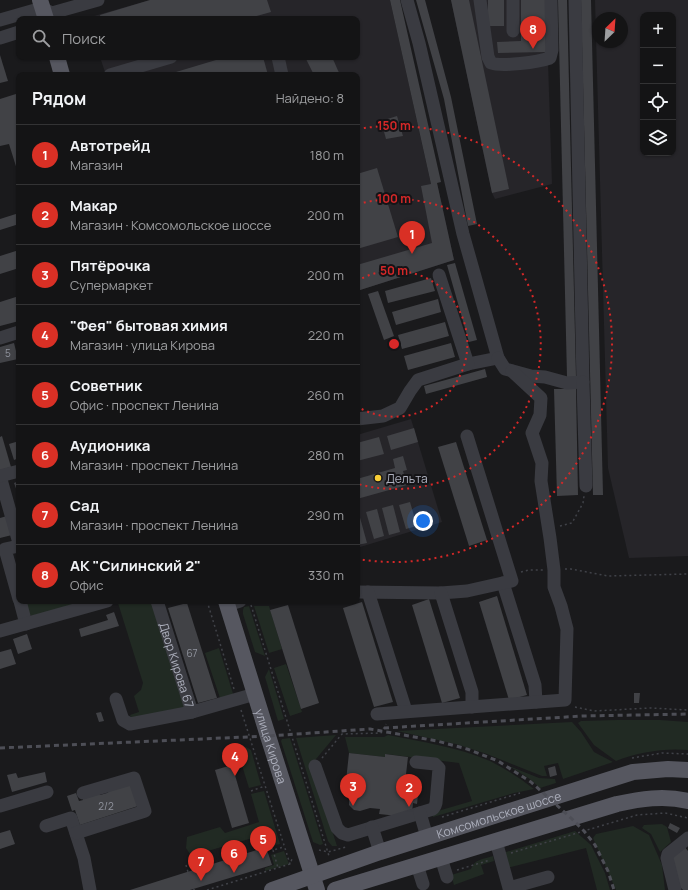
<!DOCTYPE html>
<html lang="ru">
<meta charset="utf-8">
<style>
:root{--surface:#141415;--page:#212122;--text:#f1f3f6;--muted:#9d9ea0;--line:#333334;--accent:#d93025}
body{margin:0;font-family:Manrope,sans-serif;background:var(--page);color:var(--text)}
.controls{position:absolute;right:12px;top:12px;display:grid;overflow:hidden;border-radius:8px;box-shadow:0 1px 3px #0004}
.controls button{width:36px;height:36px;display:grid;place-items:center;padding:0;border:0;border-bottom:1px solid var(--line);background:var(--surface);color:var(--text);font:20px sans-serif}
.compass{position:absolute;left:592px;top:12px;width:36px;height:36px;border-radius:50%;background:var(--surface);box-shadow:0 1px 3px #0004;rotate:25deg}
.you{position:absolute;left:423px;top:521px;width:14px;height:14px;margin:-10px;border:3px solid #fff;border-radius:50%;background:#1a73e8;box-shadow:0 0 0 6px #1a73e833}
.badge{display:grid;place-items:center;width:26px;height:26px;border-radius:50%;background:var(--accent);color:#fff;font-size:13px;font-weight:700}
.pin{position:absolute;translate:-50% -33px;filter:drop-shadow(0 1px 2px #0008)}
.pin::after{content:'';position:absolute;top:21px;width:14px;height:12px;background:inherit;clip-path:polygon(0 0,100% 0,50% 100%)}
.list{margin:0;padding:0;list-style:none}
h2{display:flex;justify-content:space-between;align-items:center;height:52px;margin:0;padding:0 16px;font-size:17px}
h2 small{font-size:13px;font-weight:400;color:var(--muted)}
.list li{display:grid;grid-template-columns:26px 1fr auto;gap:12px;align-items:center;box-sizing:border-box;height:60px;padding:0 16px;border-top:1px solid var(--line)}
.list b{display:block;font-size:15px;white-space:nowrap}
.list p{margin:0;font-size:13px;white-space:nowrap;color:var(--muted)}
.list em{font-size:13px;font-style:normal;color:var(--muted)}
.icon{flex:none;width:22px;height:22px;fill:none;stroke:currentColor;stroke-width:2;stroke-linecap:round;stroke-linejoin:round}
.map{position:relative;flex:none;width:688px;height:890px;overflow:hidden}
.search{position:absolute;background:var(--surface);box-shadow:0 1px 3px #0004;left:16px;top:16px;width:344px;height:44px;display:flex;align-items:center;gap:10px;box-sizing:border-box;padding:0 14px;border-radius:8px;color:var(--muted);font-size:15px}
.panel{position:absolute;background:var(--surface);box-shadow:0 1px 3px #0004;left:16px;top:72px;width:344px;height:532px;border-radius:8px}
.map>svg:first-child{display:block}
.built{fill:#262529;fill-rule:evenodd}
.green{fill:#212a23}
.building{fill:#414246}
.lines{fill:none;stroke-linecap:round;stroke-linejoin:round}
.path{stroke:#404248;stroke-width:1.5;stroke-dasharray:2 3;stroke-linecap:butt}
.minor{stroke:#3a3b41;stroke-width:13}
.major{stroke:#565760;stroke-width:16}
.rail{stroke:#4d4e56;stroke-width:3;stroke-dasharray:5 4;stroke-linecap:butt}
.ring{fill:none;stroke:#d62828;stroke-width:2;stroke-dasharray:2 4}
.poi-dot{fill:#f7cd36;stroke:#151417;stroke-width:1.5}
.labels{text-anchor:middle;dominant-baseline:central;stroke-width:4;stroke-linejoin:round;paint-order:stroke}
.number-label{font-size:10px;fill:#91949e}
.poi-label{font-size:12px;fill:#acafbc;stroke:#151417;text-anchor:start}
.street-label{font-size:12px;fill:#acafbc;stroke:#151417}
.centre{fill:#d62828;stroke:#151417;stroke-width:2}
.ring-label{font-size:12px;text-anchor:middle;font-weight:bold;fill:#d62828;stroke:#151417;stroke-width:4;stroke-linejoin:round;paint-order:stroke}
</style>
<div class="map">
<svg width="688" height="890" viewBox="0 0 688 890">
<rect width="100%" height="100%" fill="#1a1a1c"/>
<!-- built -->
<g class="built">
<polygon points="150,0 390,0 431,184 437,183 454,260 357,291 357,75 106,75 100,57 357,57 357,19 87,18"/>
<polygon points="451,0 546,0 552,184 495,199 492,193"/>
<path d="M595 0H688V556L629 558 608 468ZM643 15H673V153H643ZM598 18H622V42H598Z"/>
<polygon points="411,419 442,522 357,548 357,435"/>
</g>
<!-- green -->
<g class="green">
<polygon points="25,601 96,601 36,618 30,615"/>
<polygon points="124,601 154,601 188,711 132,719 130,715 139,712 134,696 141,690 143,683 118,603"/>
<polygon points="249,606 265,656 255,652 243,614 243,610 244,607"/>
<polygon points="254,606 269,606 282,649 269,653"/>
<polygon points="219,648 234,697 221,701 205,653"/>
<polygon points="286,664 302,712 290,716 274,668"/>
<polygon points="269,669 284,719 278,721 265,677"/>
<path d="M617 720H660L688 722V750C664 748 639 752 616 761L594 745 578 723 581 721Z"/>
<polygon points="572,722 581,732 594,752 613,762 563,779 558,763 544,766 547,776 542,776 487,754 456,744 397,731"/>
<polygon points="336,735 311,765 337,846 332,846 328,841 296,738"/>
<path d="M388 735C422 742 458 747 490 761 506 769 520 778 534 789L514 793 433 817 431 813 472 801 459 763 386 754 385 757 349 753 345 737H384Z"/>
<polygon points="290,738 323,844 320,845 313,842 281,741 282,739"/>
<polygon points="237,747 246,747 251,750 261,785 249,788 241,762 230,765 226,750"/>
<polygon points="509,766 539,778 555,779 556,783 540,788 530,779"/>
<polygon points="264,791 280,844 271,846 266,834 194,855 190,854 186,848 187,837 220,827 225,833 259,822 251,794"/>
<polygon points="662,824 667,827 671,842 660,852 651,834 642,828 644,825"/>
<polygon points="633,826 649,835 662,865 665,890 616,890 593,838 596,834"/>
<polygon points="575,831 591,845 605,873 610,890 597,890 586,848 507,868 503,853"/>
<polygon points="284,851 289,864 265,871 265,868 274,865 271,855"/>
<path d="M493 856 494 861 481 865 484 874 454 885 451 875 471 869C474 859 484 859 493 856Z"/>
</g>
<!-- building -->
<g class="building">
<polygon points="150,0 267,0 271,12 246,19 101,19 100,15"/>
<polygon points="390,0 400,0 441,182 437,183 454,260 357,291 357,265 432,243 421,186 431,184"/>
<polygon points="416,0 425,0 451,97 477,224 468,226 444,99"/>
<polygon points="451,0 469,0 509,189 492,193"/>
<rect x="488" y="0" width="16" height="26"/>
<polygon points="521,0 545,0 546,52 498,53 497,42 521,41"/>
<polygon points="558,0 567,0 576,377 567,377"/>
<polygon points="581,0 591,0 603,495 593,495"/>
<polygon points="0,55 8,81 0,83"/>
<polygon points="226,57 263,57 268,75 166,75"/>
<polygon points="305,57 332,57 340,75 314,75"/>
<polygon points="19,93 19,117 16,118 19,127 19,176 9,144 0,146 0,99"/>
<polygon points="397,116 403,136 386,139 381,121"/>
<polygon points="377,168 398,237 357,249 357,174"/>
<polygon points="19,213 19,224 0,230 0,219"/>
<polygon points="19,250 19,268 0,274 0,256"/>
<polygon points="455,263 477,340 469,342 447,265"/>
<polygon points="431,278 435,291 388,303 385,291"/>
<polygon points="378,291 394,336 384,340 368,294"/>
<polygon points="19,296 19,321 0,326 0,302"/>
<polygon points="438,299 441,312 396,325 392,312"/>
<polygon points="445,322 449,336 402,349 398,335"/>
<polygon points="14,343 18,359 0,363 0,347"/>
<polygon points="451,343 455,357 408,370 404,356"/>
<polygon points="485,369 487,377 426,394 424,386"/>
<polygon points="554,389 576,389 578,495 557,496"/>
<polygon points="414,428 418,442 391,450 387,436"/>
<polygon points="2,436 11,467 0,470 0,437"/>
<polygon points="379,437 384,454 357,461 357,443"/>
<polygon points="19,441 19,458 14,460 9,444"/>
<polygon points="456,442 487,540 469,546 438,447"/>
<polygon points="403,456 407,470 403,471 407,485 357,499 357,479 395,468 393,459"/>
<polygon points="19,481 19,494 18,494 14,483"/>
<polygon points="410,502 417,526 406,529 399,505"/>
<polygon points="393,505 400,532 389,535 382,508"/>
<polygon points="377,509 384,536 374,539 366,512"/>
<polygon points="359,514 367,543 357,545 357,515"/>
<polygon points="7,516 12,535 0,538 0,518"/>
<polygon points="497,596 527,695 509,700 479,602"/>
<polygon points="429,599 460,698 442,703 412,605"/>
<polygon points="362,602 393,702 374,707 343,608"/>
<polygon points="187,603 217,698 198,703 168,608"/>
<polygon points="288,605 319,703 301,709 270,610"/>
<polygon points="114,612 119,626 81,637 79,629 108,620 106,615"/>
<polygon points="27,634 32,649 18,654 13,639"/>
<polygon points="11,649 16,664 0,669 0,652"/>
<polygon points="634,693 640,693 639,703 634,703"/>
<polygon points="101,712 104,721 99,722 96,713"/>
<polygon points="349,753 385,757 385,754 408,757 405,783 419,785 417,804 413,803 412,813 398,816 379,814 380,809 370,808 360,811 354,810 349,805 349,799 355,788 355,782 346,781"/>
<polygon points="232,765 249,823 232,828 215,770"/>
<polygon points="555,766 557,775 550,777 548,768"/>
<polygon points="45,772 47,782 12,792 7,775 16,773 18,778"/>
<polygon points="134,775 138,806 80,825 75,810 72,811 67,796 76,793 79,801 83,800 83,799 98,790 100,795 107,793"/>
<polygon points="670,823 680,828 677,833 668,828"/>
<polygon points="10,830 15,844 0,849 0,833"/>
<polygon points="684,846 688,851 688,890 683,890 680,887 671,859"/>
<polygon points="266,847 272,865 190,890 130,890"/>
</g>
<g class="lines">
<!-- path -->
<g class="path">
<polyline points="560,526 572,523 583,503 584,496"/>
<polyline points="565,569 571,569 608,576 688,574"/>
<polyline points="521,572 529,570 543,570"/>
<polyline points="207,601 234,689"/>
<polyline points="251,605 329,856"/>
<polyline points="575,707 594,711 650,708 688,710"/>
<polyline points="241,710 290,864"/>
<polyline points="322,758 342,734 381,733 386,724"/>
<polyline points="632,758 662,753 688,754"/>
<polyline points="251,791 265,786"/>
<polyline points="442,817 520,793"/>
<polyline points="264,841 273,850 284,847"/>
<polyline points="273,850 278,868"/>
<polyline points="319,850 328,852 346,847"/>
<polyline points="511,853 637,815 665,813 688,818"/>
<polyline points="186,865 188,872"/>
<polyline points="457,870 490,860"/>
<polyline points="194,889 194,890"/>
<polyline points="207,890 290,864 292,859"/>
</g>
<!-- minor -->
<g class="minor">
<polyline points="407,0 419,43 463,234 498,358 468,364"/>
<path d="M480 0 488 57 491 63C502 67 538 62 550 58L552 50 551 0"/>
<polyline points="0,20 42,8 52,13 98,0"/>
<polyline points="513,31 513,0"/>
<polyline points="0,38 19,32"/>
<polyline points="278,57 282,75"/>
<polyline points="110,75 171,57"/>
<polyline points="0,338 19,332"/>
<polyline points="498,358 505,369 531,376 545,377 567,383 583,382 575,0"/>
<polyline points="583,382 586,486"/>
<polyline points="357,419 383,416 400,408 410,391 418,380 468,364 439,275"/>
<polyline points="0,476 19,543"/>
<polyline points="0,476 19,471"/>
<polyline points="19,546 5,549 19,599"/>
<polyline points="503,583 535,685 536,702"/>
<polyline points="357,592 441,593 467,591 512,581 467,436"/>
<polyline points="368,592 406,711"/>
<polyline points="441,593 472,692 472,707"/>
<polyline points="20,601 26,624"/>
<path id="s1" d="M157 601 192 712 255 694"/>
<polyline points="227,605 240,601"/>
<polyline points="0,631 107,601"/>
<polyline points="116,699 123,720 130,724 192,712"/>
<polyline points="377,714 565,700 567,629 561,606 554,587 554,570 550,538 541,481 542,463 532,433 540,415 541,398 512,371"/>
<polyline points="315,766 337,828 342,833 348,835 433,809 435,806 436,803 439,768 435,764 416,762"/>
<polyline points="0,806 47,792"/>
<polyline points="420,813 427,837"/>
<polyline points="46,826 71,818 84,858 90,890"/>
<polyline points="372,827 380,852"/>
<polyline points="76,833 145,811 134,778 83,793"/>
<polyline points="496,841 509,888 548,877"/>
<polyline points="441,858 447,877"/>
<polyline points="417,865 423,884"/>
<polyline points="675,890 667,858 668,854 688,838"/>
</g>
<!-- major -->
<g class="major">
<polyline points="40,0 46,19"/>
<polyline points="57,57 62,75"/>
<path id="s2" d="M226 601 268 736 317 890"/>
<path id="s3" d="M272 890 380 852 633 772 668 769 688 770"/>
<path d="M335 890 617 804C640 799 664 795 688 801"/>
</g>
<!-- rail -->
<g class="rail">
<polyline points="384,728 583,716 688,714"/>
<polyline points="0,748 268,736 370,729 437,741 467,749 498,761 531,782 571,818 584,831 595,845 608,871 614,890"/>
</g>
</g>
<!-- distance rings -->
<g class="ring">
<path d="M357 281A73 73 0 1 1 358 407"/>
<path d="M358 204A145 145 0 1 1 358 484"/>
<path d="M358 129A218 218 0 1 1 358 559"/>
</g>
<!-- markers -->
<circle class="poi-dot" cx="378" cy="478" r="4"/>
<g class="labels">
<!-- number labels -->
<g class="number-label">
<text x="8" y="353">5</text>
<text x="192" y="653">67</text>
<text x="106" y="806">2/2</text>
</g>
<!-- poi labels -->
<g class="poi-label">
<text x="386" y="478">Дельта</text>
</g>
<!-- street labels -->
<g class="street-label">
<text stroke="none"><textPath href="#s1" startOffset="67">Двор Кирова 67</textPath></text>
<text stroke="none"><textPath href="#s2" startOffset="152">улица Кирова</textPath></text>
<text stroke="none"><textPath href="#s3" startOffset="239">Комсомольское шоссе</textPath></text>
</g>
</g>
<circle cx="394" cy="344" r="6" class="centre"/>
<g class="ring-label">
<text x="394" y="130">150 m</text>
<text x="394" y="203">100 m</text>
<text x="394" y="275">50 m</text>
</g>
</svg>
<div class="controls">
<button>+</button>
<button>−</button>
<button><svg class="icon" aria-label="locate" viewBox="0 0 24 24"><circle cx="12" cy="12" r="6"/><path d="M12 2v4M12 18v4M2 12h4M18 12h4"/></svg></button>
<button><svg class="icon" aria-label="layers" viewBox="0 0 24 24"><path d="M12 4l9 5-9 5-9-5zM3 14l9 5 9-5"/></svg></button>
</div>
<svg class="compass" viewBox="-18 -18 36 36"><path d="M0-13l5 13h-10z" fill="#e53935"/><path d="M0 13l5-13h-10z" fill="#9d9ea0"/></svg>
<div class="you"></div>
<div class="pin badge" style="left:412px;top:254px">1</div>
<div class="pin badge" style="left:409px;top:807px">2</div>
<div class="pin badge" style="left:353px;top:806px">3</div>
<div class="pin badge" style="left:235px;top:776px">4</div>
<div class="pin badge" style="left:263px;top:859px">5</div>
<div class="pin badge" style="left:234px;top:873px">6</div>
<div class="pin badge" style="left:201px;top:881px">7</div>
<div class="pin badge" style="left:533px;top:49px">8</div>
<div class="search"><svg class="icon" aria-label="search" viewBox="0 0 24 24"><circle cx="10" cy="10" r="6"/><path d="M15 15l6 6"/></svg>Поиск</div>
<section class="panel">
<h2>Рядом<small>Найдено: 8</small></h2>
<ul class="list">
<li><span class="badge">1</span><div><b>Автотрейд</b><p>Магазин</p></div><em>180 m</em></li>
<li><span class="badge">2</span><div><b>Макар</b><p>Магазин · Комсомольское шоссе</p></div><em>200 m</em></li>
<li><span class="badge">3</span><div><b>Пятёрочка</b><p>Супермаркет</p></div><em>200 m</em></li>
<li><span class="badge">4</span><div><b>&quot;Фея&quot; бытовая химия</b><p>Магазин · улица Кирова</p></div><em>220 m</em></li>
<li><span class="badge">5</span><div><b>Советник</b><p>Офис · проспект Ленина</p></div><em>260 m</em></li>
<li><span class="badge">6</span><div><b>Аудионика</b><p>Магазин · проспект Ленина</p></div><em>280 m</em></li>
<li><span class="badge">7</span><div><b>Сад</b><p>Магазин · проспект Ленина</p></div><em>290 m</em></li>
<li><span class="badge">8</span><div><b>АК &quot;Силинский 2&quot;</b><p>Офис</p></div><em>330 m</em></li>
</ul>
</section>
</div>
